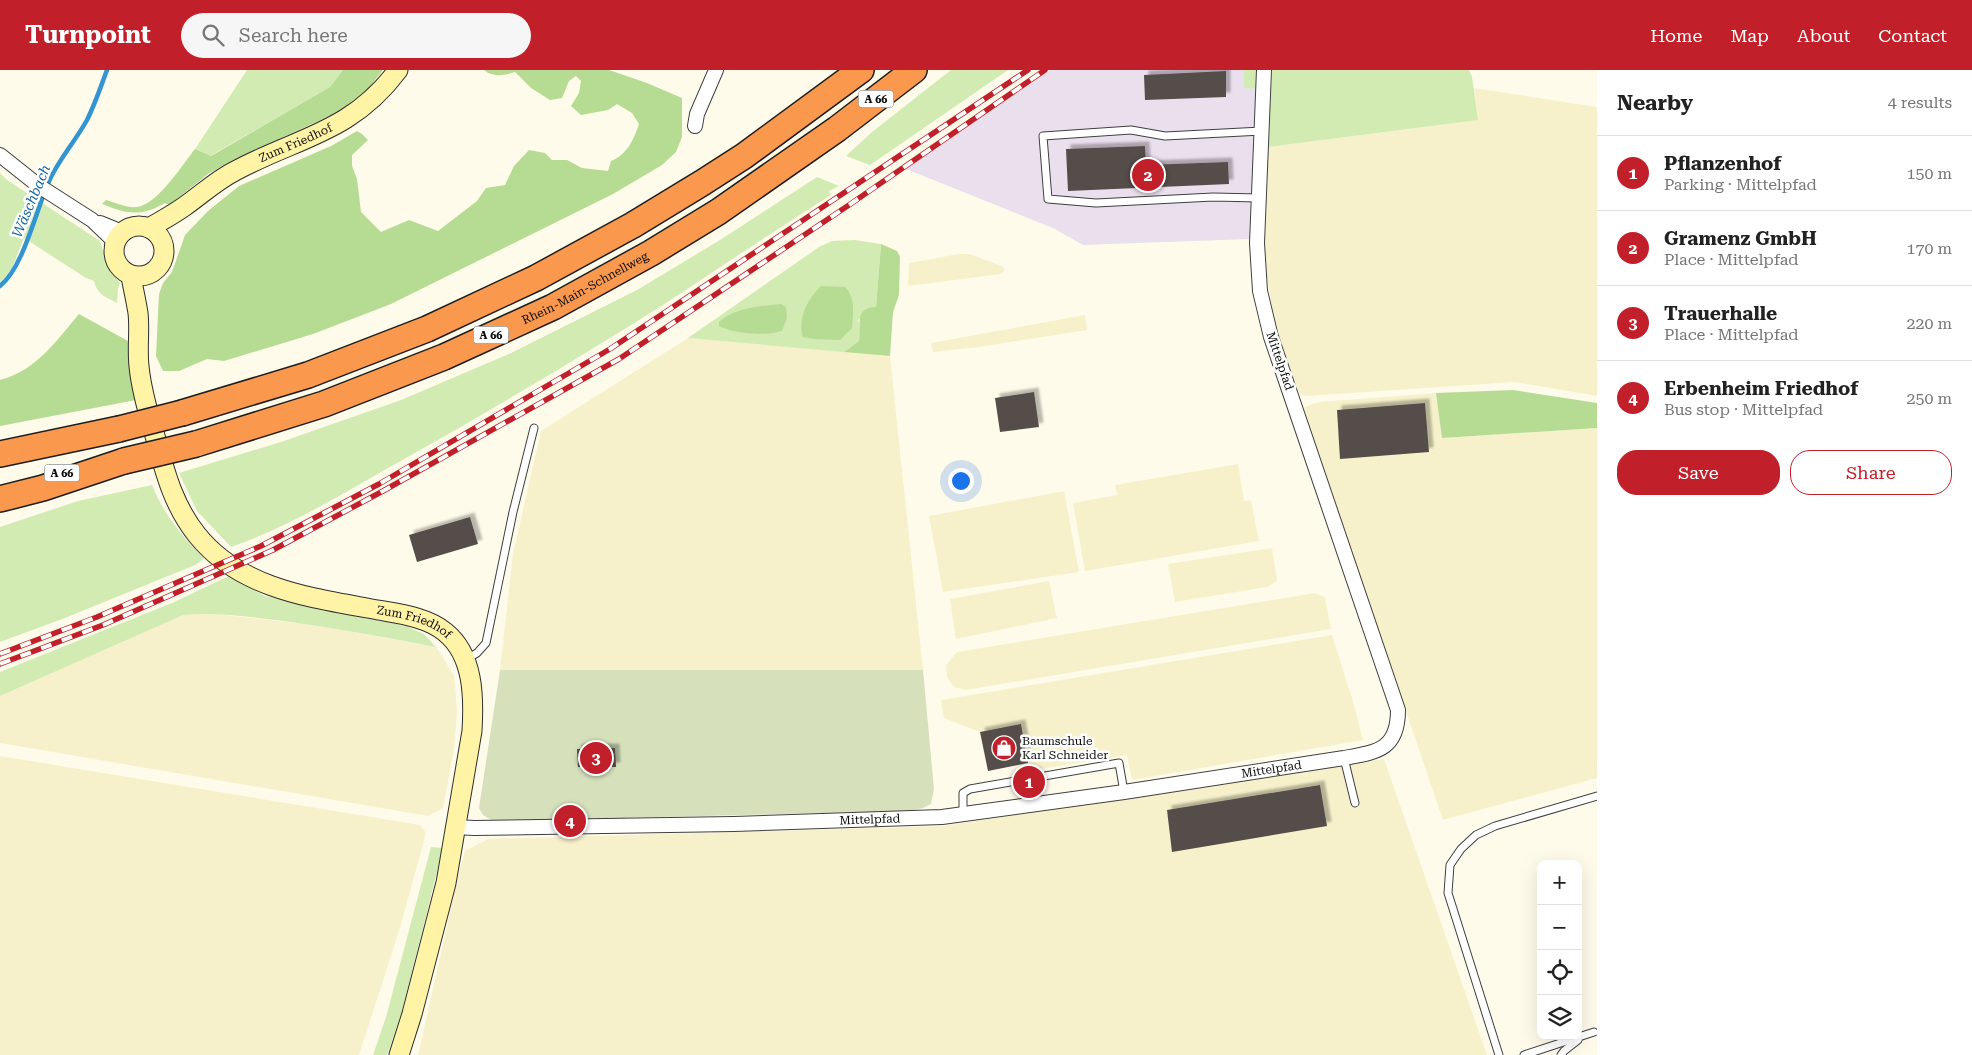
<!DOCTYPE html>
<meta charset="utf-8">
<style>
:root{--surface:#fff;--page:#f6f6f6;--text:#222;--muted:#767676;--line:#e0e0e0;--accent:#c11f2a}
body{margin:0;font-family:"Roboto Serif",serif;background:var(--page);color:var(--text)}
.controls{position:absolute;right:15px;bottom:15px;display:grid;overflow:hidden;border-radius:10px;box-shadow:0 5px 20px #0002}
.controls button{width:45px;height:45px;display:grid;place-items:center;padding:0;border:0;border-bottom:1px solid var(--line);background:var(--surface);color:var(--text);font:25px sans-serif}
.you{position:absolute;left:960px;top:410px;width:18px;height:18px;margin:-12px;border:4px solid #fff;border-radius:50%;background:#1a73e8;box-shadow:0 0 0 8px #1a73e833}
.badge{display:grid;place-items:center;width:32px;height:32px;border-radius:50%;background:var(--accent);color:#fff;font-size:16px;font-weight:700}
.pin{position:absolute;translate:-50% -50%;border:2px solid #fff;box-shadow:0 1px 5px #0006}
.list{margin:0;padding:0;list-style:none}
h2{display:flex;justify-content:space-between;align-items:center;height:65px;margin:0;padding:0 20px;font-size:21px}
h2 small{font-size:16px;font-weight:400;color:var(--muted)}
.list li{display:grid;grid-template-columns:32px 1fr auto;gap:15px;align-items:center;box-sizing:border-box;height:75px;padding:0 20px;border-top:1px solid var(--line)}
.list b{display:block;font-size:19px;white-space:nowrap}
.list p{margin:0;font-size:16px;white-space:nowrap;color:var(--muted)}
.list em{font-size:16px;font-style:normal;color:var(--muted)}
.actions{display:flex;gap:10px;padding:15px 20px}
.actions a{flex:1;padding:11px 0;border:1px solid var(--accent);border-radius:20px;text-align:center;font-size:18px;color:var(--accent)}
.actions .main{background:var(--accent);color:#fff}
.icon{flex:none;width:28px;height:28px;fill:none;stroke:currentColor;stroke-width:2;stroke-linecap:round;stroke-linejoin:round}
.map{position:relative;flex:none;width:1597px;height:985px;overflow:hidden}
header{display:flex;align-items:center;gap:30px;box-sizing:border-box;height:70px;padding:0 25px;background:var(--accent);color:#fff}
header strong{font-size:24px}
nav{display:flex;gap:28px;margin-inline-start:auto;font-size:18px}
.search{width:350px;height:45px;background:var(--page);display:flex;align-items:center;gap:12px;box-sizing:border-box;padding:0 18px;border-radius:28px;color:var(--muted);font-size:19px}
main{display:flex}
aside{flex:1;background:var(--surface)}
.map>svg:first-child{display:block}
.industrial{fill:#eadfec}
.farmland{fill:#f6f1ca}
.green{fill:#d1ebb3}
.forest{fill:#b5dc92}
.cemetery{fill:#d6e1bc}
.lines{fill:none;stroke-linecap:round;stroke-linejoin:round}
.stream{stroke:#3295d2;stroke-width:4.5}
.building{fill:#554d48;filter:url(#shadow)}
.lane-casing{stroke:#3f3f3f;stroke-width:9}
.street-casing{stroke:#3f3f3f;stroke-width:16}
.secondary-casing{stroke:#2e2e2e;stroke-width:21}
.highway-casing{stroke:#1d1d1d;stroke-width:28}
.lane{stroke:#fff;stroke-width:7}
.street{stroke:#fff;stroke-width:14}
.secondary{stroke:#fff3a6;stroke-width:19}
.highway{stroke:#fa994e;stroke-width:25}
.rail-casing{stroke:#c11f2a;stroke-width:5.5}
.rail{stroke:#fff;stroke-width:4;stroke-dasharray:11;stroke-linecap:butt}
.highway-bridge-casing{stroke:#1d1d1d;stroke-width:28;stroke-linecap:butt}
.highway-bridge{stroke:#fa994e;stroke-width:25}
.labels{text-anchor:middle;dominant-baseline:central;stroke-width:5;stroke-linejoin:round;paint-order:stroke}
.shield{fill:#fff;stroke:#555;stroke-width:1}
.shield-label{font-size:11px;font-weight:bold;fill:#0c0c0c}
.street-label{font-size:12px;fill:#0c0c0c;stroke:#fff}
.poi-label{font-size:12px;fill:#0c0c0c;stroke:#fff;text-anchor:start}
.water-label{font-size:14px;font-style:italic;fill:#1166a2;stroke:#fff}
</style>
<header>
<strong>Turnpoint</strong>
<div class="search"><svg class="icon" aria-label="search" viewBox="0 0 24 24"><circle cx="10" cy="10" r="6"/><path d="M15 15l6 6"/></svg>Search here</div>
<nav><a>Home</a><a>Map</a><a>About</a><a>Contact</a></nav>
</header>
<main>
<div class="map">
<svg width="1597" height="985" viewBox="0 0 1597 985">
<defs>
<filter id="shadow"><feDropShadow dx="4.5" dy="-4.5" stdDeviation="1" flood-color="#0004"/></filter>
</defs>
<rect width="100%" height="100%" fill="#fffbeb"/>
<!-- industrial -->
<polygon class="industrial" points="1050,0 1244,0 1244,17 1257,19 1249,169 1083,175 1055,159 906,99"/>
<!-- farmland -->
<g class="farmland">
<polygon points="1474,18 1597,37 1597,326 1515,312 1306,326 1300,324 1280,272 1272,237 1267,206 1265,179 1268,77 1478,50"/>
<polygon points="959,184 970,184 1004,197 1004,201 1001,204 908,216 909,193"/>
<polygon points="1085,245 1087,260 979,277 933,282 931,273"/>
<polygon points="688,268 890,286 923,600 500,600 513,484 541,361"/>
<polygon points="1436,323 1442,368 1597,358 1597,708 1443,750 1304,342 1305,337 1319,332"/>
<polygon points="1238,394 1244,431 1251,430 1259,471 1085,501 1073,433 1117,425 1115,415"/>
<polygon points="1064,421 1079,502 943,522 929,446"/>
<polygon points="1272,478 1277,511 1267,517 1175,532 1168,494"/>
<polygon points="1049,511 1057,548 956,569 950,529"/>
<polygon points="1315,523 1325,527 1331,559 966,620 954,617 947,607 946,595 957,582"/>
<polygon points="208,543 313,555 436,577 454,605 457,641 454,679 443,738 428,746 0,673 0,626 166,552 183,545"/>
<polygon points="1332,565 1352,628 1363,670 1132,710 1127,685 1041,699 1028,693 1021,654 980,662 944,648 941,630"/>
<polygon points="0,686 420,755 426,763 400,858 359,985 0,985"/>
<polygon points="1384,689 1487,985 418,985 458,807 465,781 488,769 943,756"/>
</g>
<!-- green -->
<g class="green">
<polygon points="247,0 343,0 330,17 210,86 195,79"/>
<polygon points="951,0 1008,0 870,95 846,86 872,62"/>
<polygon points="1244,0 1258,0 1257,19 1244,18"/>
<polygon points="1272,0 1469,0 1472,7 1478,50 1268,77"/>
<path d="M0 103 7 110 100 171 107 194 120 213 118 219 117 233C105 227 97 224 94 211L86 208 24 168C17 183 14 201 0 212Z"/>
<path d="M817 107 839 116 829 121 831 125C774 161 719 198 663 235 579 288 493 339 406 388 350 419 292 456 231 477L197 441 179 403 284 371 401 330 511 283 637 220 720 170Z"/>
<polygon points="855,170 881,174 876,237 858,250 861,261 859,271 844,282 688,268 819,177 832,171"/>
<path d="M152 415C165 447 181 464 204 489L195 495 65 548 0 572V457L78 431Z"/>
<path d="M229 506 265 526 406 556 424 564 436 577C385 567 334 558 283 551 250 547 217 542 183 545L0 626V602L172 533Z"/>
<polygon points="431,777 443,778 402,941 387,985 373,985 386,947"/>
</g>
<!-- forest -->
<g class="forest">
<path d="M343 0H383L367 20 338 42 231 91 208 104 169 135 165 133C141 147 127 144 102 134L106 130C116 133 127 138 137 137 157 135 183 94 195 79L211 86 330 17Z"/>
<path d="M484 0H609L647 13 682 28V67L676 82 662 95 613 124 391 234 313 264 224 291 207 289 179 301H163L156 286 159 224 163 213 172 202 185 165 208 141 239 116 331 76 357 61 362 64 368 70 352 85V96L357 109 361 142 381 162 409 150 438 161 477 131 486 118 505 115 514 96 529 80 545 83 552 90H567L582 98 608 101 611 91C627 85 634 69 639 54L632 43 617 34 608 40 581 45 571 36 579 23 581 11 576 6 569 11 562 28 550 30 531 18 515 2C505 5 493 8 484 0Z"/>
<path d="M881 174 897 181 900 187 899 225 893 242 890 286 844 282 859 271C862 256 853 238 876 237Z"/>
<path d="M821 216 845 217C856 228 853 243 852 258L840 270 814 269 803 267C797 248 808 229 821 216Z"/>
<path d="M781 234 786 237 787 248 782 261C766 266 734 264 719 256V252C734 238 761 236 781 234Z"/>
<path d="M79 244 128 271 130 300 136 330 0 356V310C37 300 55 272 79 244Z"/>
<polygon points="1513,320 1597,333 1597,358 1442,368 1436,323"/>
</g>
<!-- cemetery -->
<polygon class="cemetery" points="500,600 923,600 934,719 931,734 923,738 909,741 493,751 483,745 479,738"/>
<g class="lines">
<!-- stream -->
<path class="stream" d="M0 216C24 197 36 139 50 109 60 88 76 70 87 50 95 34 101 16 107 0"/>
</g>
<!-- building -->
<g class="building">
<polygon points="1226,1 1226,27 1145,30 1144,5"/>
<polygon points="1145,76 1146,95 1228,92 1229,114 1068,121 1066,79"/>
<polygon points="1034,322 1039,357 1000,362 995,328"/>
<polygon points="1425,333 1429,382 1340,389 1337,340"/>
<polygon points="470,447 478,474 417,492 409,465"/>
<polygon points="1021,654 1028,693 988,701 980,662"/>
<polygon points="615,678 616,697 578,697 577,679"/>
<polygon points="1320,715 1327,756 1172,782 1167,740"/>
</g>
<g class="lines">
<defs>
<g id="lane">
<polyline points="1259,128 1213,127 1096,133 1048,129 1043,66 1131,60 1165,66 1262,61"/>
<polyline points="465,590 477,583 486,573 513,442 534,358"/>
<polyline points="1344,688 1355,733"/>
<polyline points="963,745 963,723 970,719 1119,693 1124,722"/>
<polyline points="1499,985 1448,823 1450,795 1461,779 1476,765 1495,756 1597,726"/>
<polyline points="1524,985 1594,962"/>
<polyline points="1561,985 1564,981 1578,970"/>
</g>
<g id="street">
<polyline points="695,56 697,44 716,0"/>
<polyline points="0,85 39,116 92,150 115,172"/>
<polyline points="100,153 122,162"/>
<path id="s1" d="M455 757 474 758 734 754 942 747 1124 722 1344 688C1377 682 1398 680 1398 640L1271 267 1260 221 1257 173 1264 0"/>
</g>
<g id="secondary">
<circle cx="139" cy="181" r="25"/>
<path id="s2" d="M149 158C161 151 174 144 185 136 202 124 217 110 235 101 298 67 351 63 398 0"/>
<path id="s3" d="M131 206C133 218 136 230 138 243 140 260 137 278 139 296 141 319 148 343 155 366 165 402 173 435 197 465 241 520 313 528 378 540 400 544 427 547 445 562 474 585 474 628 472 661L446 813 412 944 399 985"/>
</g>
<g id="highway">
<polyline points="182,343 308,305 427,259 536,208 633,155 702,113 744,86 861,0"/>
<path id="s4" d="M196 374 324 334 444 287 553 237 651 183 718 142 837 59 914 0"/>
<polyline points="0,384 119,359"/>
<polyline points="0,429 43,418 124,391"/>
</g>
</defs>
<!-- lane casing -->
<use href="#lane" class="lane-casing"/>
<!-- street casing -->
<use href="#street" class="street-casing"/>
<!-- secondary casing -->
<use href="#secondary" class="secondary-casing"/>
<!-- highway casing -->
<use href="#highway" class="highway-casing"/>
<!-- lane -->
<use href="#lane" class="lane"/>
<!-- street -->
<use href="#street" class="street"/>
<!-- secondary -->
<use href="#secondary" class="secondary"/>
<!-- highway -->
<use href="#highway" class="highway"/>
<defs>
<g id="rail">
<polyline points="0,584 97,547 261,476 379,414 610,279 1028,0"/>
<polyline points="0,594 103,555 273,480 383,421 619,289 849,135 1045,0"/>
</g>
</defs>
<!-- rail casing -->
<use href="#rail" class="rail-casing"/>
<!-- rail -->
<use href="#rail" class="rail"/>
<defs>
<g id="highway-bridge">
<polyline points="119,359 182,343"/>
<polyline points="124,391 196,374"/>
</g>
</defs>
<!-- highway-bridge casing -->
<use href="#highway-bridge" class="highway-bridge-casing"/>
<!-- highway-bridge -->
<use href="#highway-bridge" class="highway-bridge"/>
</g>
<!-- icons -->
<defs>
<symbol id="shop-disc" viewBox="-11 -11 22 22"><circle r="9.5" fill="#c11f2a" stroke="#fff"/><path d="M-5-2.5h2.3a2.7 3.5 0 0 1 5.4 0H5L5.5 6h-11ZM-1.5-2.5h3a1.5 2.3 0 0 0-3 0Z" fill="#fff"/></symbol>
</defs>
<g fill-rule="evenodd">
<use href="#shop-disc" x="990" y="664" width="28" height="28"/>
</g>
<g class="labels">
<!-- shield labels -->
<g class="shield">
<rect x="858.5" y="20.5" width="35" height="17" rx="4"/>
<rect x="473.5" y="256.5" width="35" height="17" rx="4"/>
<rect x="44.5" y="394.5" width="35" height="17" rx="4"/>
</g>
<g class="shield-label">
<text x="876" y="29">A 66</text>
<text x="491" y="265">A 66</text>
<text x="62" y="403">A 66</text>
</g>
<!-- street labels -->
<g class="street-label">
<text stroke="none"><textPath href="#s2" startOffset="170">Zum Friedhof</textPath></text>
<text stroke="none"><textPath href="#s4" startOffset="420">Rhein-Main-Schnellweg</textPath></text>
<text transform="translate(1280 291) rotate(71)">Mittelpfad</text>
<text stroke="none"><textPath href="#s3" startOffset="510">Zum Friedhof</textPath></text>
<text stroke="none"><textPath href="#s1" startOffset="820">Mittelpfad</textPath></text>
<text stroke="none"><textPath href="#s1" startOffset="415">Mittelpfad</textPath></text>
</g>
<!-- poi labels -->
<g class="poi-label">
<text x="1022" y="671">Baumschule<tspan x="1022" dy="14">Karl Schneider</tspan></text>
</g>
<!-- water labels -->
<g class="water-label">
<text transform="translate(31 131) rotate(-67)">Wäschbach</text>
</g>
</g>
</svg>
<div class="controls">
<button>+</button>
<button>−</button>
<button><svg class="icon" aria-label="locate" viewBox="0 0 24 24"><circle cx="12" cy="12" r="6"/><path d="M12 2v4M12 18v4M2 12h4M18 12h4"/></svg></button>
<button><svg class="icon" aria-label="layers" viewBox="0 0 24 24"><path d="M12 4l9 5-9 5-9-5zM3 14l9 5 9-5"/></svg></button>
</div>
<div class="you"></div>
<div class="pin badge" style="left:1029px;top:712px">1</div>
<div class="pin badge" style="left:1148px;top:105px">2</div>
<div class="pin badge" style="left:596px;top:688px">3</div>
<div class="pin badge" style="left:570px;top:751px">4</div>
</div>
<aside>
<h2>Nearby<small>4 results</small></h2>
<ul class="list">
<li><span class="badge">1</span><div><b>Pflanzenhof</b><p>Parking · Mittelpfad</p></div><em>150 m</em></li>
<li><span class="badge">2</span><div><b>Gramenz GmbH</b><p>Place · Mittelpfad</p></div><em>170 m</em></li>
<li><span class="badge">3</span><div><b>Trauerhalle</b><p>Place · Mittelpfad</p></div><em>220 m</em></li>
<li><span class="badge">4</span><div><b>Erbenheim Friedhof</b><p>Bus stop · Mittelpfad</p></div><em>250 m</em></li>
</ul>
<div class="actions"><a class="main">Save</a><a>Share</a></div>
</aside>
</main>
